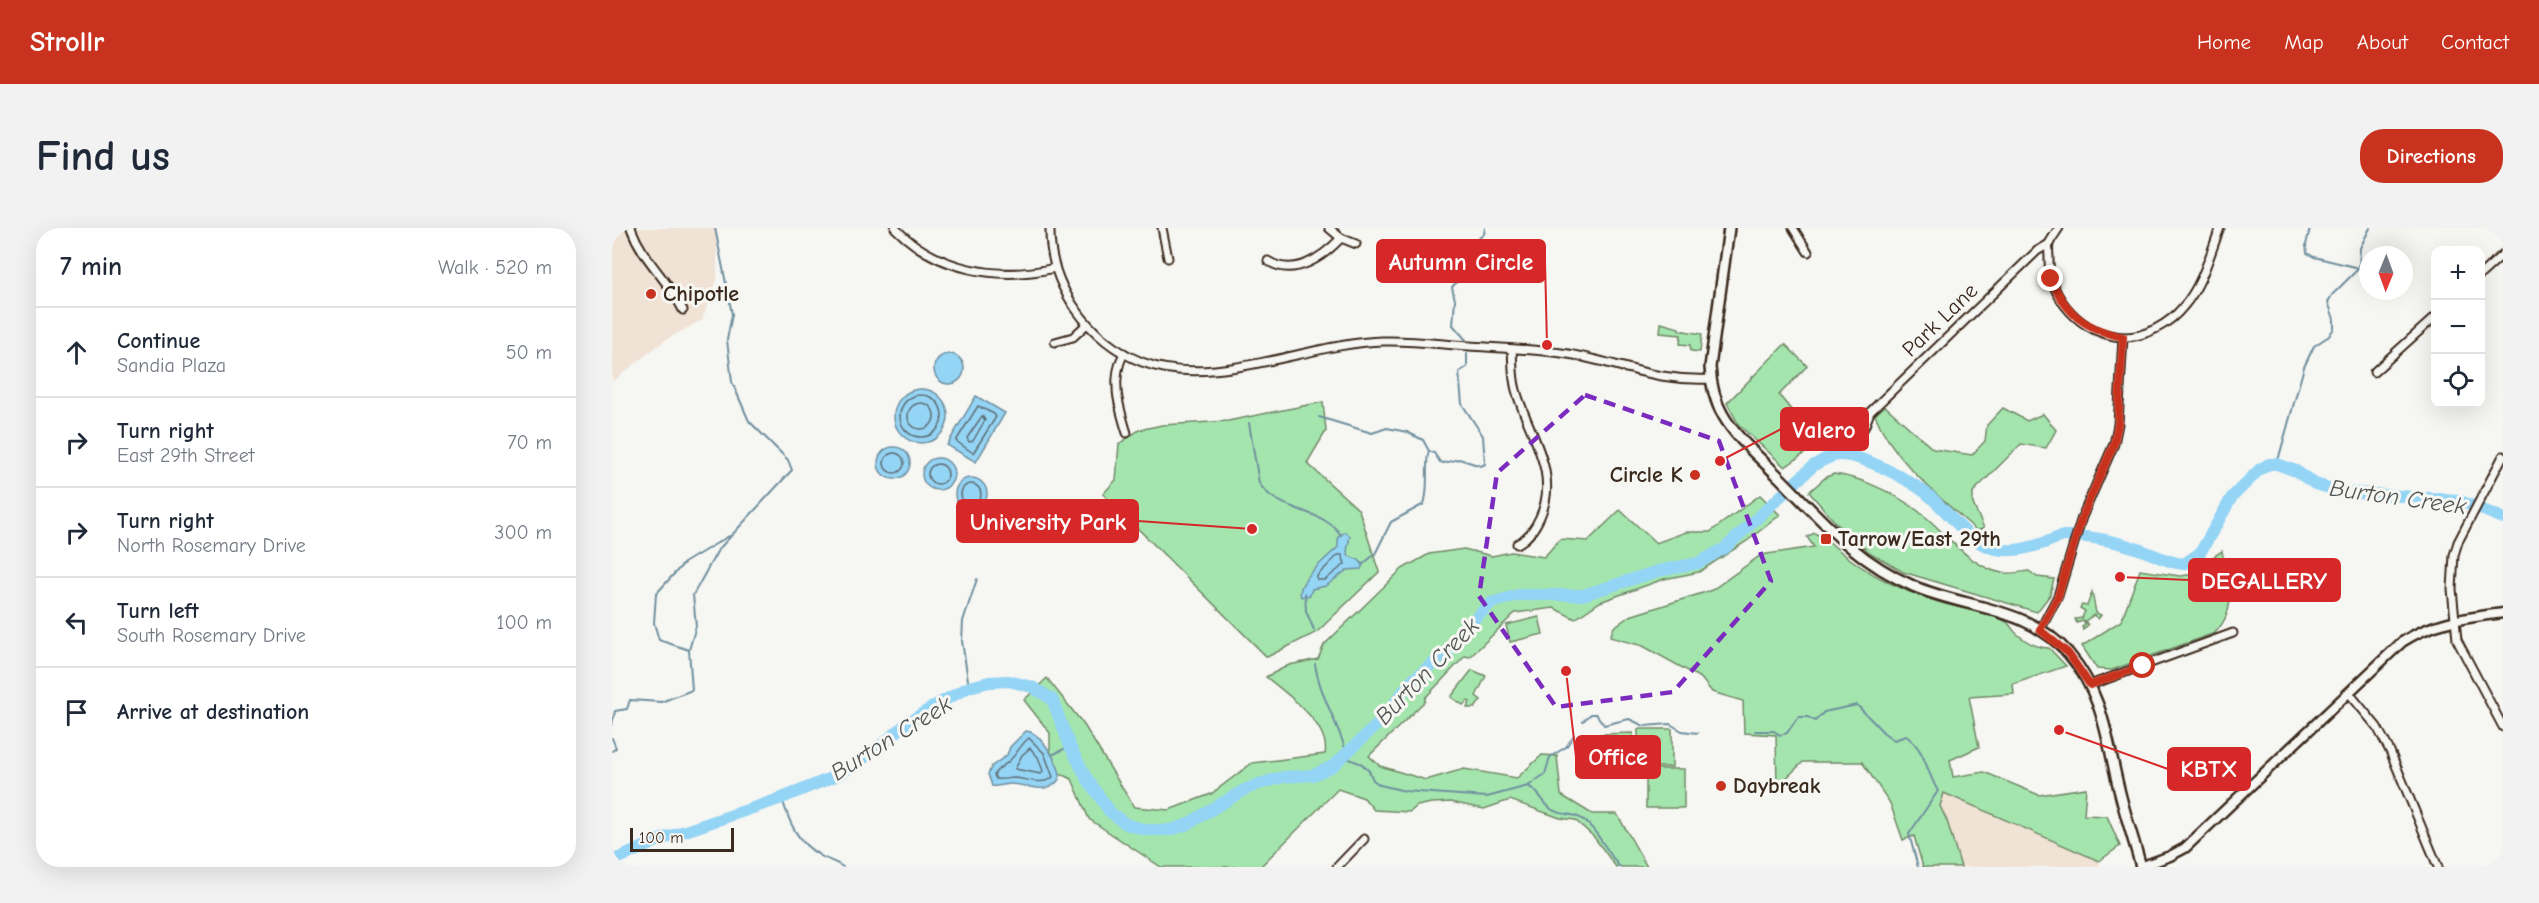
<!DOCTYPE html>
<meta charset="utf-8">
<style>
:root{--surface:#fff;--page:#f2f2f3;--text:#1f2937;--muted:#747a83;--line:#e0e1e3;--accent:#c8321e}
body{margin:0;font-family:"Comic Neue",sans-serif;background:var(--page);color:var(--text)}
.controls{position:absolute;right:18px;top:18px;display:grid;overflow:hidden;border-radius:12px;box-shadow:0 6px 24px #0002}
.controls button{width:54px;height:54px;display:grid;place-items:center;padding:0;border:0;border-bottom:2px solid var(--line);background:var(--surface);color:var(--text);font:30px sans-serif}
.compass{position:absolute;left:1747px;top:18px;width:54px;height:54px;border-radius:50%;background:var(--surface);box-shadow:0 6px 24px #0002;rotate:181deg}
.scale{position:absolute;left:18px;bottom:15px;width:104px;box-sizing:border-box;padding-left:6px;border:3px solid #3b2a1e;border-top:0;font-size:16px;line-height:21px;white-space:nowrap;color:#3b2a1e;-webkit-text-stroke:4px #f6f6f2;paint-order:stroke}
.stop{position:absolute;width:18px;height:18px;margin:-14px;border:4px solid #c8321e;border-radius:50%;background:#fff}
.stop.end{background:#c8321e;border-color:#fff;box-shadow:0 2px 6px #0008}
.list{margin:0;padding:0;list-style:none}
h2{display:flex;justify-content:space-between;align-items:center;height:78px;margin:0;padding:0 24px;font-size:26px}
h2 small{font-size:20px;font-weight:400;color:var(--muted)}
.list li{display:grid;grid-template-columns:39px 1fr auto;gap:18px;align-items:center;box-sizing:border-box;height:90px;padding:0 24px;border-top:2px solid var(--line)}
.list b{display:block;font-size:22px;white-space:nowrap}
.list p{margin:0;font-size:20px;white-space:nowrap;color:var(--muted)}
.list em{font-size:20px;font-style:normal;color:var(--muted)}
.icon{flex:none;width:33px;height:33px;fill:none;stroke:currentColor;stroke-width:2;stroke-linecap:round;stroke-linejoin:round}
.map{position:relative;flex:none;width:1891px;height:639px;overflow:hidden;border-radius:24px}
header{display:flex;align-items:center;gap:36px;box-sizing:border-box;height:84px;padding:0 30px;background:var(--accent);color:#fff}
header strong{font-size:28px}
nav{display:flex;gap:33px;margin-inline-start:auto;font-size:21px}
.intro{display:flex;align-items:center;justify-content:space-between;box-sizing:border-box;height:144px;padding:0 36px}
h1{margin:0;font-size:42px}
.button{padding:15px 27px;border-radius:24px;background:var(--accent);color:#fff;font-size:21px;font-weight:700}
main{display:flex;gap:36px;padding:0 36px}
aside{flex:1;background:var(--surface);border-radius:24px;box-shadow:0 6px 24px #0002}
.map>svg:first-child{display:block}
.built{fill:#f0e2d5}
.green{fill:#a4e5ae;stroke:#708866;stroke-width:1.5}
.water{fill:#94d4f5;stroke:#70909f;stroke-width:1.5}
.lines{fill:none;stroke-linecap:round;stroke-linejoin:round}
.shore{stroke:#5f6e74;stroke-width:1.5}
.stream{stroke:#70909f;stroke-width:2}
.river{stroke:#94d4f5;stroke-width:12}
.minor-casing{stroke:#3b2a1e;stroke-width:11}
.tertiary-casing{stroke:#3b2a1e;stroke-width:13}
.secondary-casing{stroke:#3b2a1e;stroke-width:14}
.minor{stroke:#f6f6f2;stroke-width:7}
.tertiary{stroke:#f6f6f2;stroke-width:8}
.secondary{stroke:#f6f6f2;stroke-width:9}
.route{stroke:#c8321e;stroke-width:8}
.marked{fill:none;stroke:#7b2cbf;stroke-width:4.5;stroke-dasharray:12 8;stroke-linejoin:round}
.poi-dot{fill:#c8321e;stroke:#f6f6f2;stroke-width:2}
.labels{text-anchor:middle;dominant-baseline:central;stroke-width:6;stroke-linejoin:round;paint-order:stroke}
.poi-label{font-size:22px;font-weight:bold;fill:#3b2a1e;stroke:#f6f6f2;text-anchor:start}
.street-label{font-size:22px;fill:#3b2a1e;stroke:#f6f6f2}
.water-label{font-size:24px;font-style:italic;fill:#515454;stroke:#f6f6f2}
.leader{fill:none;stroke:#d62828;stroke-width:2}
.callout-dot{fill:#d62828;stroke:#f6f6f2;stroke-width:2}
.callout{fill:#d62828;stroke:#d62828;stroke-width:2}
.callout-label{font-size:24px;text-anchor:middle;font-weight:bold;fill:#fff}
</style>
<header>
<strong>Strollr</strong>
<nav><a>Home</a><a>Map</a><a>About</a><a>Contact</a></nav>
</header>
<div class="intro"><h1>Find us</h1><a class="button">Directions</a></div>
<main>
<aside>
<h2>7 min<small>Walk · 520 m</small></h2>
<ul class="list">
<li><svg class="icon" aria-label="ahead" viewBox="0 0 24 24"><path d="M12 20V5M6 11l6-6 6 6"/></svg><div><b>Continue</b><p>Sandia Plaza</p></div><em>50 m</em></li>
<li><svg class="icon" aria-label="right" viewBox="0 0 24 24"><path d="M7 20v-9h11M14 6l5 5-5 5"/></svg><div><b>Turn right</b><p>East 29th Street</p></div><em>70 m</em></li>
<li><svg class="icon" aria-label="right" viewBox="0 0 24 24"><path d="M7 20v-9h11M14 6l5 5-5 5"/></svg><div><b>Turn right</b><p>North Rosemary Drive</p></div><em>300 m</em></li>
<li><svg class="icon" aria-label="left" viewBox="0 0 24 24"><path d="M17 20v-9H6M10 6l-5 5 5 5"/></svg><div><b>Turn left</b><p>South Rosemary Drive</p></div><em>100 m</em></li>
<li><svg class="icon" aria-label="arrive" viewBox="0 0 24 24"><path d="M6 21V4h12l-3 4 3 4H6"/></svg><div><b>Arrive at destination</b></div></li>
</ul>
</aside>
<div class="map">
<svg width="1891" height="639" viewBox="0 0 1891 639">
<rect width="100%" height="100%" fill="#f6f6f2"/>
<filter id="ink" filterUnits="userSpaceOnUse"><feTurbulence type="fractalNoise" baseFrequency=".0167" numOctaves="2"/><feDisplacementMap in="SourceGraphic" scale="12" xChannelSelector="R" yChannelSelector="G"/><feConvolveMatrix kernelMatrix="1 2 1 2 8 2 1 2 1" color-interpolation-filters="sRGB"/></filter>
<g filter="url(#ink)">
<!-- built -->
<g class="built">
<polygon points="0,0 105,0 105,52 90,92 53,112 0,154"/>
<polygon points="1331,565 1487,633 1488,639 1349,639 1335,593 1328,578"/>
</g>
<!-- green -->
<g class="green">
<polygon points="1049,95 1067,100 1067,102 1090,106 1088,124 1079,123 1078,117 1068,116 1069,107 1048,105"/>
<polygon points="1173,116 1195,138 1167,167 1185,189 1218,181 1239,196 1230,206 1199,221 1173,239 1127,197 1115,175"/>
<polygon points="711,174 714,203 695,235 747,282 767,344 705,404 655,429 491,266 504,252 507,216 527,202 550,197 616,193"/>
<path d="M1273 178 1321 221 1360 227 1373 213 1375 197 1391 180 1415 193 1431 186 1444 202 1434 220 1409 216 1361 264V276L1372 300 1365 303C1328 269 1282 234 1263 187Z"/>
<path d="M1222 246C1254 250 1292 270 1316 291 1338 310 1359 339 1390 345 1398 346 1409 344 1417 343L1425 349 1442 351 1438 367 1425 384 1291 344 1257 324 1224 295 1197 264 1214 249Z"/>
<path d="M1148 267 1168 287 1135 313 1087 344 1052 351 988 374 963 391 942 380 903 385 858 429 853 428 813 470V473L757 528 768 538 814 552 852 541 905 550 930 527 945 528 949 567 980 586H1005L1035 639H1004L982 609 963 592 948 590 898 572 872 581 839 574 820 575 805 578 798 584 762 582 752 570 726 561 648 639H549L477 591 460 551 448 546 444 539 438 522V505L412 472 435 450 472 497 522 579 557 582 599 566 640 535 713 526C719 497 674 465 654 449L677 437 706 431 712 417 790 341 817 326 852 321 880 328 899 324 932 329 948 311 976 313 1008 282 1044 315 1074 304H1098Z"/>
<path d="M1202 305 1206 307 1209 306C1243 340 1284 362 1330 375 1350 381 1378 383 1396 395 1399 398 1401 403 1405 406 1414 414 1425 420 1437 420L1454 438 1401 456 1402 466 1357 469 1367 519 1338 532 1341 549 1372 544 1427 567 1474 560 1472 587 1495 588 1508 618 1487 633 1332 565 1328 578 1335 593 1349 639H1311L1302 608 1291 612 1278 575 1250 534H1191L1165 559 1164 507 1132 505 1131 473 1100 464 1089 450 1031 418 998 409 1002 399 1018 388 1100 362 1149 327 1202 319 1195 309Z"/>
<path d="M1610 323C1615 355 1628 378 1603 405L1500 442 1485 441 1470 418 1509 393 1528 342 1568 348 1584 346 1596 332Z"/>
<polygon points="1480,364 1484,385 1489,387 1486,391 1482,387 1473,393 1476,397 1471,402 1470,399 1473,396 1471,392 1465,395 1463,391 1470,390 1473,383 1468,380 1470,377 1475,378"/>
<polygon points="927,389 931,406 898,414 894,397"/>
<polygon points="860,442 874,448 864,468 869,472 863,480 855,480 858,474 855,473 851,477 839,469"/>
<rect x="1026" y="501" width="34" height="38"/>
<polygon points="1021,505 1021,543 987,543 987,506"/>
<rect x="1034" y="541" width="38" height="39"/>
</g>
<!-- water -->
<g class="water">
<circle cx="337" cy="141" r="15"/>
<circle cx="309" cy="188" r="27"/>
<polygon points="364,168 393,185 364,234 335,217"/>
<circle cx="282" cy="235" r="16"/>
<circle cx="326" cy="246" r="16"/>
<circle cx="359" cy="266" r="16"/>
<path d="M733 304 738 308 735 323 737 328 747 332 751 337 749 341 735 342 714 358 700 361 698 367 689 369C683 354 715 330 726 319V309Z"/>
<path d="M414 503C429 504 445 533 448 546 449 550 445 555 441 557 430 565 412 556 399 556 393 556 387 559 380 558L376 546 380 538 395 527 398 519Z"/>
</g>
<g class="lines">
<!-- shore -->
<g class="shore">
<circle cx="309" cy="188" r="21"/>
<circle cx="309" cy="188" r="13"/>
<polygon points="366,178 382,186 384,189 361,225 344,213"/>
<polygon points="370,188 373,192 361,213 357,214 355,210"/>
<circle cx="282" cy="235" r="10"/>
<circle cx="326" cy="246" r="10"/>
<circle cx="359" cy="266" r="10"/>
<polygon points="726,327 730,327 733,336 713,352 705,352 705,348"/>
<path d="M417 510 432 525 441 549C431 558 415 551 403 550 397 550 390 552 384 551L382 547C385 540 392 538 397 533 405 526 408 517 417 510Z"/>
<polygon points="418,520 426,529 431,543 429,546 403,541 410,527"/>
</g>
<!-- stream -->
<g class="stream">
<polyline points="1698,0 1694,17 1695,25 1702,29 1747,40"/>
<polyline points="854,112 841,97 843,72 840,59 867,30 867,10 872,6 873,0"/>
<polyline points="707,189 760,205 775,200 795,204 811,212 817,223 822,225 828,234 832,235 847,231 869,238 873,236 871,208 850,176 847,144 855,139 855,126"/>
<path d="M637 195 647 255C665 285 710 279 729 307"/>
<polyline points="1665,236 1692,139 1702,118 1717,108 1722,100 1722,91 1716,74 1720,67 1747,40 1748,20 1758,0"/>
<path d="M750 337 763 326 779 294 812 276C818 258 812 237 817 223"/>
<polyline points="693,365 694,383 702,402"/>
<polyline points="77,422 47,412 42,395 44,366 72,335 117,308"/>
<path d="M703 436C708 468 726 495 735 526"/>
<polyline points="357,459 350,413 351,393 365,351"/>
<polyline points="971,493 979,486 984,486 992,497 1017,491 1032,498 1058,496 1070,503 1086,505"/>
<polyline points="0,496 3,483 15,481 18,472 49,474 80,462 77,422 84,398 81,367 106,322 180,242 176,232 137,193 120,154 115,112 120,86 103,0"/>
<path d="M1143 503H1162L1168 507 1175 505 1186 489H1196L1203 493 1212 484 1245 477 1272 505 1282 512 1294 508C1314 522 1314 543 1326 563L1297 606 1306 639"/>
<polyline points="0,510 4,520 0,523"/>
<polyline points="440,527 458,518"/>
<path d="M732 529 750 536 757 543 761 552 768 557 793 563 875 569 916 558C929 565 929 573 939 581 947 587 957 585 966 589 982 595 996 626 1008 639"/>
<polyline points="916,558 933,546 938,529 954,519 962,507"/>
<path d="M170 570C177 594 185 615 209 628 216 632 224 634 231 639"/>
</g>
<!-- river -->
<path class="river" d="M0 633 50 611 170 570 226 547 261 524 294 496 322 478 357 459 377 454 397 453 420 459 440 471 458 518 474 549 498 584 514 596 534 602H558L574 597 632 562 647 556 671 549 701 547 721 538 770 492 799 453 838 422 858 395 879 375 906 367H971L1046 343 1086 335 1113 320 1201 238C1209 233 1217 228 1226 227 1251 226 1295 251 1314 265 1334 281 1349 305 1372 317 1392 327 1414 321 1435 314 1440 312 1446 309 1452 308 1478 307 1513 315 1537 325 1550 330 1558 335 1572 336L1588 325 1620 269 1647 242 1657 236H1665L1684 243 1703 256 1731 264 1846 272 1891 290"/>
<defs>
<g id="minor">
<path d="M19 0C31 33 56 51 71 82"/>
<path d="M283 0C325 43 386 53 443 40"/>
<path d="M438 0C437 58 477 113 530 134 602 162 695 115 771 113 800 112 828 116 857 118 890 120 924 121 956 126 1008 135 1044 154 1099 151"/>
<polyline points="550,0 556,30"/>
<polyline points="717,0 729,10 744,16"/>
<polyline points="1181,0 1196,24"/>
<path d="M1447 0C1444 5 1439 11 1437 16 1436 20 1437 26 1437 30 1436 70 1470 107 1511 109 1533 110 1558 95 1571 79 1590 58 1598 26 1608 0"/>
<path d="M656 33C682 50 711 29 729 10"/>
<polyline points="1868,47 1891,26"/>
<polyline points="443,114 461,109 475,96"/>
<path d="M900 121C901 134 900 148 904 162 915 204 949 244 928 289 923 300 917 310 905 316"/>
<path d="M512 125C498 151 507 179 515 205"/>
<polyline points="1762,144 1824,88"/>
<polyline points="1252,200 1258,184 1425,23 1437,16"/>
<polyline points="1891,228 1846,314 1842,327 1840,361 1845,412 1891,499"/>
<polyline points="1428,402 1446,368 1470,289 1502,216 1506,196 1511,109"/>
<polyline points="1478,457 1621,405"/>
<polyline points="1737,465 1765,499 1778,523 1826,639"/>
<polyline points="725,639 752,611"/>
</g>
<path id="tertiary" d="M1528 639 1558 628 1573 620 1790 414C1822 393 1854 390 1891 385"/>
<path id="secondary" d="M1117 0 1098 139C1099 156 1102 172 1111 187 1124 210 1147 229 1165 247 1210 292 1242 332 1301 358 1354 381 1416 378 1457 426 1494 470 1495 517 1509 569 1515 593 1523 616 1529 639"/>
</defs>
<!-- minor casing -->
<use href="#minor" class="minor-casing"/>
<!-- tertiary casing -->
<use href="#tertiary" class="tertiary-casing"/>
<!-- secondary casing -->
<use href="#secondary" class="secondary-casing"/>
<!-- minor -->
<use href="#minor" class="minor"/>
<!-- tertiary -->
<use href="#tertiary" class="tertiary"/>
<!-- secondary -->
<use href="#secondary" class="secondary"/>
</g>
</g>
<g class="lines" filter="url(#ink)">
<!-- route -->
<path class="route" d="M1439 51C1454 86 1473 101 1511 109L1506 196 1502 216 1470 289 1446 368 1428 402 1456 425 1478 457 1531 438"/>
</g>
<!-- marked area -->
<path class="marked" d="M973 167 1107 213 1159 353 1061 464 944 479 867 368 885 245Z"/>
<!-- markers -->
<g class="poi-dot">
<circle cx="39" cy="66" r="6"/>
<circle cx="1083" cy="247" r="6"/>
<rect x="1208" y="305" width="12" height="12" rx="3"/>
<circle cx="1109" cy="558" r="6"/>
</g>
<g class="labels">
<!-- poi labels -->
<g class="poi-label">
<text x="51" y="66">Chipotle</text>
<text x="1071" y="247" text-anchor="end">Circle K</text>
<text x="1226" y="311">Tarrow/East 29th</text>
<text x="1121" y="558">Daybreak</text>
</g>
<!-- street labels -->
<g class="street-label">
<text transform="translate(1328 92) rotate(-44)">Park Lane</text>
</g>
<!-- water labels -->
<g class="water-label">
<text transform="translate(1786 269) rotate(8)">Burton Creek</text>
<text transform="translate(815 443) rotate(-46)">Burton Creek</text>
<text transform="translate(279 510) rotate(-32)">Burton Creek</text>
</g>
</g>
<!-- callouts -->
<path class="leader" d="M935 117L933 33M1108 233L1169 201M640 301L526 293M1508 349L1577 352M954 443L964 529M1447 502L1556 541"/>
<g class="callout-dot">
<circle cx="935" cy="117" r="6"/>
<circle cx="1108" cy="233" r="6"/>
<circle cx="640" cy="301" r="6"/>
<circle cx="1508" cy="349" r="6"/>
<circle cx="954" cy="443" r="6"/>
<circle cx="1447" cy="502" r="6"/>
</g>
<g class="callout">
<rect x="765" y="12" width="168" height="42" rx="6"/>
<rect x="1169" y="180" width="87" height="42" rx="6"/>
<rect x="345" y="272" width="181" height="42" rx="6"/>
<rect x="1577" y="331" width="151" height="42" rx="6"/>
<rect x="964" y="508" width="84" height="42" rx="6"/>
<rect x="1556" y="520" width="82" height="42" rx="6"/>
</g>
<g class="callout-label">
<text x="849" y="42">Autumn Circle</text>
<text x="1212" y="210">Valero</text>
<text x="436" y="302">University Park</text>
<text x="1652" y="361">DEGALLERY</text>
<text x="1006" y="537">Office</text>
<text x="1597" y="549">KBTX</text>
</g>
</svg>
<div class="controls">
<button>+</button>
<button>−</button>
<button><svg class="icon" aria-label="locate" viewBox="0 0 24 24"><circle cx="12" cy="12" r="6"/><path d="M12 2v4M12 18v4M2 12h4M18 12h4"/></svg></button>
</div>
<svg class="compass" viewBox="-18 -18 36 36"><path d="M0-13l5 13h-10z" fill="#e53935"/><path d="M0 13l5-13h-10z" fill="#747a83"/></svg>
<div class="scale">100 m</div>
<div class="stop" style="left:1531px;top:438px"></div>
<div class="stop end" style="left:1439px;top:51px"></div>
</div>
</main>
